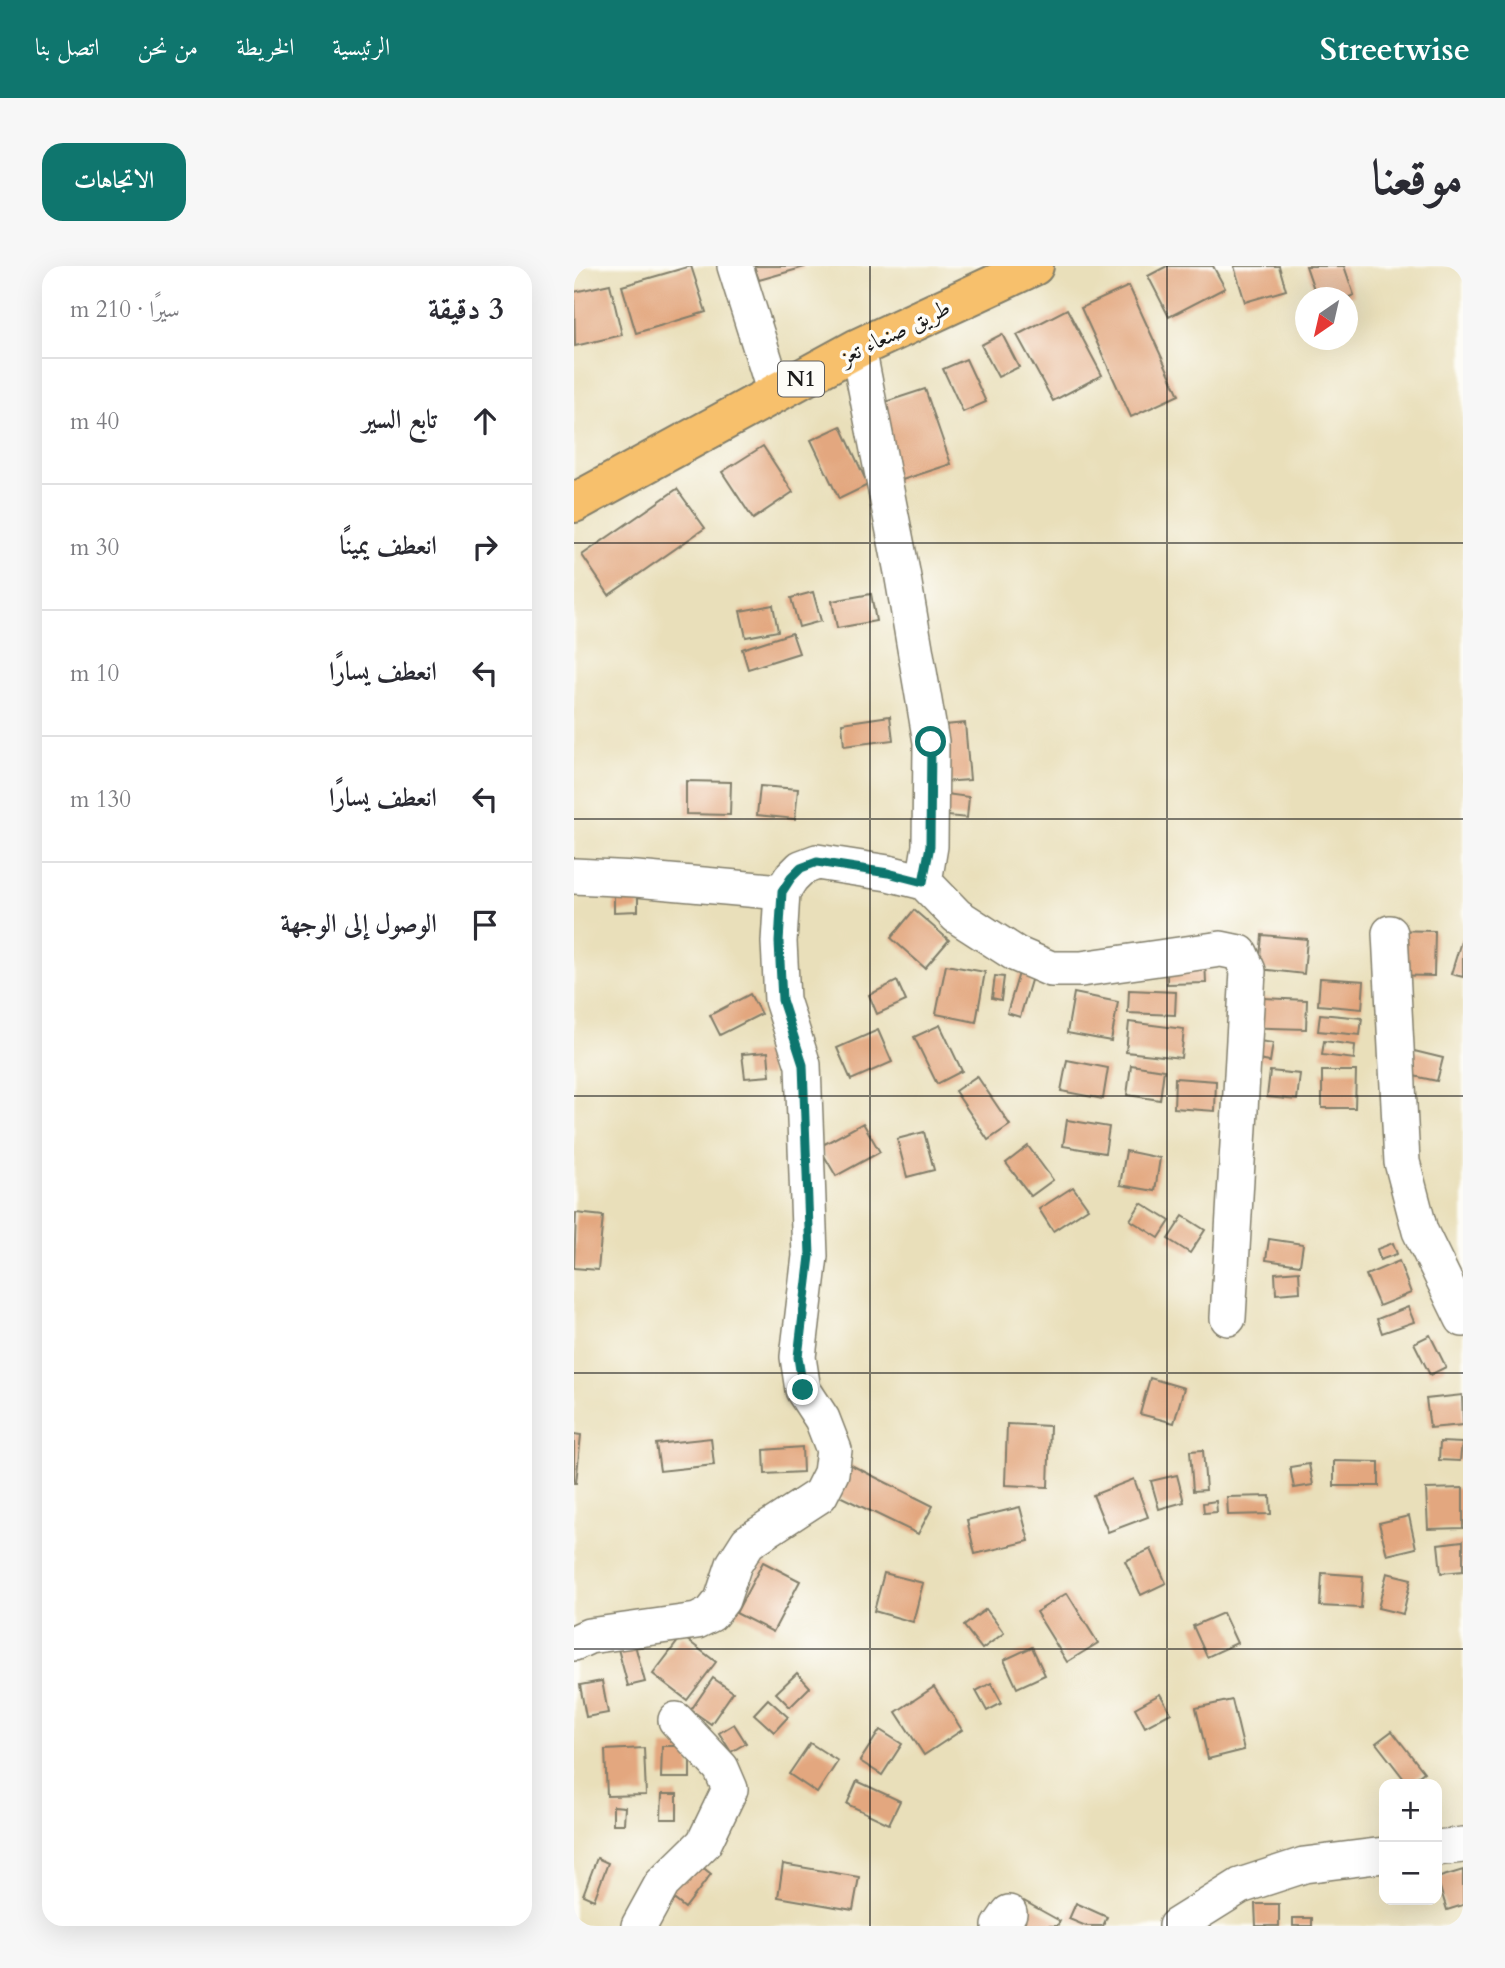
<!DOCTYPE html>
<html lang="ar">
<meta charset="utf-8">
<style>
:root{--surface:#fff;--page:#f7f7f7;--text:#2b2b33;--muted:#7c7c81;--line:#e1e1e2;--accent:#0f766e}
body{margin:0;font-family:Cardo,Amiri,serif;background:var(--page);color:var(--text);direction:rtl}
.controls{position:absolute;right:21px;bottom:21px;display:grid;overflow:hidden;border-radius:14px;box-shadow:0 7px 28px #0002}
.controls button{width:63px;height:63px;display:grid;place-items:center;padding:0;border:0;border-bottom:2px solid var(--line);background:var(--surface);color:var(--text);font:35px sans-serif}
.compass{position:absolute;left:721px;top:21px;width:63px;height:63px;border-radius:50%;background:var(--surface);box-shadow:0 7px 28px #0002;rotate:214deg}
.stop{position:absolute;width:21px;height:21px;margin:-16px;border:5px solid #0f766e;border-radius:50%;background:#fff}
.stop.end{background:#0f766e;border-color:#fff;box-shadow:0 2px 7px #0008}
.list{margin:0;padding:0;list-style:none}
h2{display:flex;justify-content:space-between;align-items:center;height:91px;margin:0;padding:0 28px;font-size:30px}
h2 small{font-size:23px;font-weight:400;color:var(--muted)}
.list li{display:grid;grid-template-columns:46px 1fr auto;gap:21px;align-items:center;box-sizing:border-box;height:126px;padding:0 28px;border-top:2px solid var(--line)}
.list b{display:block;font-size:26px;white-space:nowrap}
.list em{font-size:23px;font-style:normal;color:var(--muted)}
.icon{flex:none;width:38px;height:38px;fill:none;stroke:currentColor;stroke-width:2;stroke-linecap:round;stroke-linejoin:round}
.map{position:relative;flex:none;width:889px;height:1660px;overflow:hidden;direction:ltr;border-radius:21px}
header{display:flex;align-items:center;gap:42px;box-sizing:border-box;height:98px;padding:0 35px;background:var(--accent);color:#fff}
header strong{font-size:33px}
nav{display:flex;gap:38px;margin-inline-start:auto;font-size:24px}
.intro{display:flex;align-items:center;justify-content:space-between;box-sizing:border-box;height:168px;padding:0 42px}
h1{margin:0;font-size:49px}
.button{padding:18px 32px;border-radius:21px;background:var(--accent);color:#fff;font-size:24px;font-weight:700}
main{display:flex;gap:42px;padding:0 42px}
aside{flex:1;background:var(--surface);border-radius:21px;box-shadow:0 7px 28px #0002}
.map>svg:first-child{display:block}
.building{fill:#e3a77f}
.lines{fill:none;stroke-linecap:round;stroke-linejoin:round}
.minor-casing{stroke:#827e6b;stroke-width:38}
.highway-casing{stroke:#827e6b;stroke-width:42}
.minor{stroke:#fff;stroke-width:35}
.highway{stroke:#f7c06c;stroke-width:38}
.route{stroke:#0f766e;stroke-width:9}
.grid{fill:none;stroke:#1c1c1c;stroke-width:2;stroke-opacity:0.55}
.labels{text-anchor:middle;dominant-baseline:central;stroke-width:7;stroke-linejoin:round;paint-order:stroke}
.shield{fill:#fdfcf7;stroke:#605f5e;stroke-width:2}
.shield-label{font-size:21px;font-weight:bold;fill:#1c1c1c}
.street-label{font-size:23px;fill:#1c1c1c;stroke:#fdfcf7}
</style>
<header>
<strong>Streetwise</strong>
<nav><a>الرئيسية</a><a>الخريطة</a><a>من نحن</a><a>اتصل بنا</a></nav>
</header>
<div class="intro"><h1>موقعنا</h1><a class="button">الاتجاهات</a></div>
<main>
<div class="map">
<svg width="889" height="1660" viewBox="0 0 889 1660">
<rect width="100%" height="100%" fill="#fdfcf7"/>
<filter id="ink" filterUnits="userSpaceOnUse"><feTurbulence type="fractalNoise" baseFrequency=".0143" numOctaves="2"/><feDisplacementMap in="SourceGraphic" scale="14" xChannelSelector="R" yChannelSelector="G"/><feConvolveMatrix kernelMatrix="1 2 1 2 8 2 1 2 1" color-interpolation-filters="sRGB"/></filter>
<filter id="wash" filterUnits="userSpaceOnUse"><feTurbulence type="fractalNoise" baseFrequency=".00686" numOctaves="4" result="noise"/><feDisplacementMap in="SourceGraphic" scale="28" xChannelSelector="R" yChannelSelector="G"/><feGaussianBlur stdDeviation="1.57" result="paint"/><feColorMatrix in="noise" values="0 0 0 0 0 0 0 0 0 0 0 0 0 0 0 0 0 1.4 0 .05"/><feComposite in="paint" operator="in"/></filter>
<g filter="url(#wash)">
<rect width="100%" height="100%" fill="#e9dfba"/>
<g id="blocks">
<!-- building -->
<g class="building">
<polygon points="117,0 132,46 62,67 48,20"/>
<polygon points="180,0 231,0 231,1 185,14"/>
<polygon points="593,0 639,0 651,22 595,51 574,10"/>
<polygon points="660,0 705,0 712,24 671,36"/>
<polygon points="732,0 770,0 780,29 773,32 743,32"/>
<polygon points="36,18 48,69 1,80 0,26"/>
<polygon points="555,20 605,129 557,151 507,42"/>
<polygon points="493,43 528,109 479,135 443,69"/>
<polygon points="428,68 445,101 424,111 407,79"/>
<polygon points="392,93 412,136 389,146 369,103"/>
<polygon points="351,123 377,198 316,218 290,143"/>
<polygon points="267,160 294,219 265,233 237,174"/>
<polygon points="189,180 219,226 179,253 148,206"/>
<polygon points="103,223 131,262 35,329 8,289"/>
<polygon points="239,326 247,355 225,361 217,332"/>
<polygon points="297,328 302,355 263,362 258,335"/>
<polygon points="199,339 204,365 172,371 166,345"/>
<polygon points="218,367 225,387 174,403 168,383"/>
<polygon points="316,450 319,474 270,480 268,457"/>
<polygon points="391,457 396,514 367,516 361,460"/>
<polygon points="112,515 157,516 156,549 112,548"/>
<polygon points="186,520 224,523 221,553 183,549"/>
<polygon points="357,526 395,531 393,552 355,548"/>
<polygon points="40,617 64,617 64,645 40,646"/>
<polygon points="340,644 375,674 351,702 317,672"/>
<polygon points="810,664 861,665 860,710 809,709"/>
<polygon points="688,669 733,673 730,708 685,703"/>
<polygon points="889,669 889,711 877,708"/>
<polygon points="631,693 632,717 593,718 593,694"/>
<polygon points="372,699 411,706 402,756 362,748"/>
<polygon points="445,707 458,711 446,751 433,747"/>
<polygon points="421,710 430,711 427,734 418,732"/>
<polygon points="746,712 790,715 788,743 744,739"/>
<polygon points="323,715 332,735 303,748 295,729"/>
<polygon points="555,724 602,726 601,749 554,747"/>
<polygon points="500,727 544,736 537,775 493,767"/>
<polygon points="176,728 187,748 146,769 136,749"/>
<polygon points="665,731 733,734 732,763 665,761"/>
<polygon points="746,748 788,752 786,769 744,765"/>
<polygon points="555,756 610,763 607,792 552,786"/>
<polygon points="366,759 388,805 363,818 340,771"/>
<polygon points="304,764 318,796 277,814 263,782"/>
<polygon points="665,772 699,777 696,796 662,790"/>
<polygon points="750,775 781,779 780,793 748,789"/>
<polygon points="832,783 869,792 863,815 826,807"/>
<polygon points="194,786 196,810 171,812 168,788"/>
<polygon points="493,794 534,802 529,833 487,825"/>
<polygon points="557,799 590,804 586,834 553,829"/>
<polygon points="696,805 726,808 723,834 693,831"/>
<polygon points="748,805 782,805 781,842 748,842"/>
<polygon points="403,810 436,859 414,874 381,825"/>
<polygon points="601,812 642,815 641,845 600,842"/>
<polygon points="493,854 535,861 531,887 489,880"/>
<polygon points="289,857 306,886 262,910 245,881"/>
<polygon points="350,866 360,904 333,911 323,873"/>
<polygon points="454,880 479,914 457,930 432,897"/>
<polygon points="552,885 586,892 581,925 546,919"/>
<polygon points="499,921 514,942 479,965 465,943"/>
<polygon points="567,937 596,955 585,972 556,954"/>
<polygon points="2,947 29,950 24,1004 0,1002"/>
<polygon points="609,950 631,964 616,987 594,973"/>
<polygon points="695,973 729,978 726,999 692,994"/>
<polygon points="819,977 823,988 806,994 803,983"/>
<polygon points="825,995 837,1027 805,1040 792,1009"/>
<polygon points="725,1005 726,1026 702,1028 701,1007"/>
<polygon points="834,1041 840,1056 808,1067 803,1053"/>
<polygon points="856,1069 872,1101 856,1109 840,1077"/>
<polygon points="576,1112 610,1122 600,1157 566,1148"/>
<polygon points="888,1129 889,1159 856,1162 852,1133"/>
<polygon points="433,1158 476,1160 474,1221 431,1219"/>
<polygon points="0,1168 7,1169 2,1217 0,1217"/>
<polygon points="137,1172 140,1199 86,1205 82,1178"/>
<polygon points="866,1176 888,1177 886,1195 865,1194"/>
<polygon points="228,1181 229,1206 191,1208 190,1184"/>
<polygon points="629,1184 632,1224 619,1225 616,1185"/>
<polygon points="269,1195 359,1240 344,1268 255,1225"/>
<polygon points="760,1195 805,1196 805,1220 760,1220"/>
<polygon points="735,1198 739,1219 720,1222 716,1201"/>
<polygon points="603,1209 610,1236 585,1243 577,1215"/>
<polygon points="560,1213 574,1251 534,1266 519,1229"/>
<polygon points="889,1222 889,1262 854,1263 852,1223"/>
<polygon points="696,1230 697,1248 654,1249 653,1231"/>
<polygon points="642,1235 643,1246 630,1247 629,1237"/>
<polygon points="446,1241 455,1275 401,1288 393,1254"/>
<polygon points="835,1250 842,1282 813,1289 805,1257"/>
<polygon points="889,1275 889,1305 867,1307 864,1278"/>
<polygon points="577,1283 592,1317 567,1329 551,1295"/>
<polygon points="189,1296 226,1315 199,1366 162,1347"/>
<polygon points="310,1307 349,1317 339,1356 300,1345"/>
<polygon points="748,1307 789,1310 787,1342 746,1340"/>
<polygon points="813,1307 837,1313 829,1348 804,1342"/>
<polygon points="493,1327 524,1377 493,1396 462,1346"/>
<polygon points="412,1343 430,1367 408,1383 390,1360"/>
<polygon points="649,1347 663,1377 633,1391 619,1360"/>
<polygon points="57,1364 71,1416 54,1420 40,1368"/>
<polygon points="108,1370 142,1396 113,1434 79,1408"/>
<polygon points="458,1381 471,1409 443,1422 430,1394"/>
<polygon points="223,1407 236,1421 216,1441 202,1427"/>
<polygon points="139,1412 159,1426 137,1458 117,1444"/>
<polygon points="28,1415 34,1447 12,1451 6,1419"/>
<polygon points="417,1417 428,1437 413,1445 402,1425"/>
<polygon points="360,1421 388,1464 350,1489 322,1446"/>
<polygon points="586,1428 597,1447 571,1461 561,1442"/>
<polygon points="194,1433 214,1451 200,1466 180,1448"/>
<polygon points="658,1434 670,1484 634,1493 622,1442"/>
<polygon points="160,1458 172,1477 157,1486 145,1467"/>
<polygon points="306,1464 328,1478 308,1509 286,1495"/>
<polygon points="818,1465 850,1506 834,1518 802,1477"/>
<polygon points="236,1477 264,1495 243,1527 215,1508"/>
<polygon points="88,1480 116,1480 116,1512 87,1512"/>
<polygon points="70,1482 72,1529 33,1530 31,1484"/>
<polygon points="283,1515 326,1535 315,1558 273,1538"/>
<polygon points="88,1528 103,1528 103,1553 87,1553"/>
<polygon points="39,1540 51,1541 50,1558 39,1558"/>
<polygon points="23,1592 34,1597 20,1634 9,1629"/>
<polygon points="117,1592 137,1608 111,1642 91,1626"/>
<polygon points="209,1598 285,1611 279,1644 204,1631"/>
<polygon points="889,1604 889,1639 873,1644 863,1612"/>
<polygon points="450,1635 486,1655 483,1660 437,1660"/>
<polygon points="502,1637 533,1651 529,1660 512,1660 495,1653"/>
<polygon points="681,1638 705,1638 705,1660 682,1660"/>
<rect x="719" y="1652" width="19" height="8"/>
</g>
</g>
</g>
<g filter="url(#ink)">
<use href="#blocks" fill-opacity="0" stroke="#827e6b" stroke-width="2"/>
<g class="lines">
<defs>
<g id="minor">
<polyline points="161,0 201,127"/>
<polyline points="284,82 328,306 357,476 356,580 350,616"/>
<polyline points="0,610 62,613 208,626"/>
<polyline points="816,667 828,896 846,965 889,1053"/>
<polyline points="0,1377 15,1370 123,1355 137,1348 148,1334 160,1298 174,1276 246,1229 257,1207 260,1184 248,1153 229,1124 224,1091 236,990 229,799 208,734 205,676 208,626 217,612 227,602 243,596 314,607 350,616 383,650 442,688 477,703 507,703 647,683 666,687 674,705 654,1052"/>
<polyline points="863,1582 889,1579"/>
<polyline points="65,1660 88,1618 130,1577 156,1523 147,1502 102,1454"/>
<polyline points="426,1660 435,1647"/>
<polyline points="602,1660 666,1620 730,1599 810,1589"/>
</g>
<polyline id="highway" points="0,237 284,82 460,0"/>
</defs>
<!-- minor casing -->
<use href="#minor" class="minor-casing"/>
<!-- highway casing -->
<use href="#highway" class="highway-casing"/>
<!-- minor -->
<use href="#minor" class="minor"/>
<!-- highway -->
<use href="#highway" class="highway"/>
</g>
</g>
<g class="lines" filter="url(#ink)">
<!-- route -->
<polyline class="route" points="229,1124 224,1091 236,990 229,799 208,734 205,676 208,626 217,612 227,602 243,596 314,607 349,616 356,580 357,476"/>
</g>
<!-- grid -->
<path class="grid" d="M296 0V1660M593 0V1660M0 277H889M0 553H889M0 830H889M0 1107H889M0 1383H889"/>
<g class="labels">
<!-- shield labels -->
<rect class="shield" x="204" y="95.5" width="46" height="35" rx="5"/>
<g class="shield-label">
<text x="227" y="113">N1</text>
</g>
<!-- street labels -->
<g class="street-label">
<text transform="translate(321 66) rotate(-26)">طريق صنعاء تعز</text>
</g>
</g>
</svg>
<div class="controls">
<button>+</button>
<button>−</button>
</div>
<svg class="compass" viewBox="-18 -18 36 36"><path d="M0-13l5 13h-10z" fill="#e53935"/><path d="M0 13l5-13h-10z" fill="#7c7c81"/></svg>
<div class="stop" style="left:357px;top:476px"></div>
<div class="stop end" style="left:229px;top:1124px"></div>
</div>
<aside>
<h2>3 دقيقة<small>سيرًا · 210 m</small></h2>
<ul class="list">
<li><svg class="icon" aria-label="ahead" viewBox="0 0 24 24"><path d="M12 20V5M6 11l6-6 6 6"/></svg><div><b>تابع السير</b></div><em>40 m</em></li>
<li><svg class="icon" aria-label="right" viewBox="0 0 24 24"><path d="M7 20v-9h11M14 6l5 5-5 5"/></svg><div><b>انعطف يمينًا</b></div><em>30 m</em></li>
<li><svg class="icon" aria-label="left" viewBox="0 0 24 24"><path d="M17 20v-9H6M10 6l-5 5 5 5"/></svg><div><b>انعطف يسارًا</b></div><em>10 m</em></li>
<li><svg class="icon" aria-label="left" viewBox="0 0 24 24"><path d="M17 20v-9H6M10 6l-5 5 5 5"/></svg><div><b>انعطف يسارًا</b></div><em>130 m</em></li>
<li><svg class="icon" aria-label="arrive" viewBox="0 0 24 24"><path d="M6 21V4h12l-3 4 3 4H6"/></svg><div><b>الوصول إلى الوجهة</b></div></li>
</ul>
</aside>
</main>
